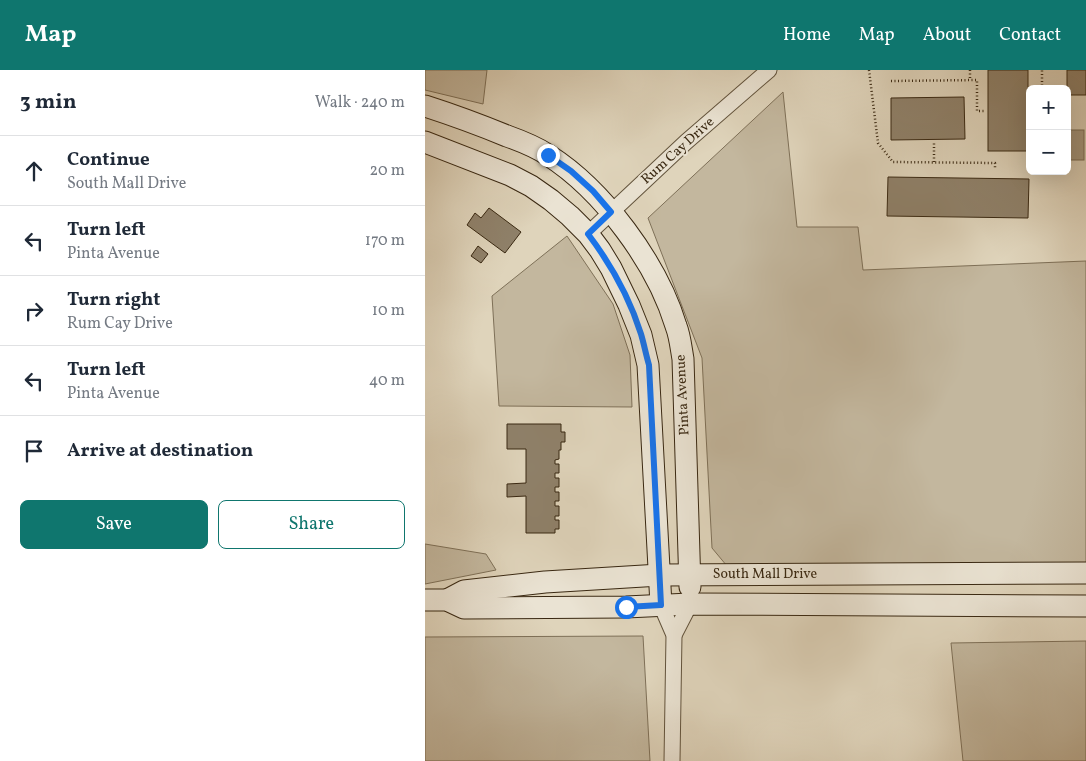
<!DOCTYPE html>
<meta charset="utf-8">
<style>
:root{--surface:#fff;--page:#f2f2f3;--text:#1f2937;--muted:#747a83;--line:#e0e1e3;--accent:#0f766e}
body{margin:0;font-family:Vollkorn,serif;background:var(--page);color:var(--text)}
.controls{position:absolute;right:15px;top:15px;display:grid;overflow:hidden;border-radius:8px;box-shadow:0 5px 20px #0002}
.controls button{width:45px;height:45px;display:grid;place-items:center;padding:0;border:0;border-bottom:1px solid var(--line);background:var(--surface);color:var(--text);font:25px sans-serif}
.stop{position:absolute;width:15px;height:15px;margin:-11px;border:4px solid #1a73e8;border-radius:50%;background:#fff}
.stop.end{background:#1a73e8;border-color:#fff;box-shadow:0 1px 5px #0008}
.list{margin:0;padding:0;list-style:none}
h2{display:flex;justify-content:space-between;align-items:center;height:65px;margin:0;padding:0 20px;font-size:21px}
h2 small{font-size:16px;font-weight:400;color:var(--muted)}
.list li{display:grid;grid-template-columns:32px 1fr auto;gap:15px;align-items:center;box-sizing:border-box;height:70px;padding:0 20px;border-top:1px solid var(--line)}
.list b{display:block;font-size:19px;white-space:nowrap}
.list p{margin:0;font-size:16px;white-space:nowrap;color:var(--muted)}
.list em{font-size:16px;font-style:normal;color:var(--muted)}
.actions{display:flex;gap:10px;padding:15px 20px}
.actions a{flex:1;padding:11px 0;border:1px solid var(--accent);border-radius:8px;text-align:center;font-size:18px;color:var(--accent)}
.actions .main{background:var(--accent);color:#fff}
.icon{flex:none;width:28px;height:28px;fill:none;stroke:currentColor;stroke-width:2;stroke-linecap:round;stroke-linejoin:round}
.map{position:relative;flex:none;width:661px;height:691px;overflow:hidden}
header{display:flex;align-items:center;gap:30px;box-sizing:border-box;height:70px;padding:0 25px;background:var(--accent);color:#fff}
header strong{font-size:24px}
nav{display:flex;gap:28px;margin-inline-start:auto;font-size:18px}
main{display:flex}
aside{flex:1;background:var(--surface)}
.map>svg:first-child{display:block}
.green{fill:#c3b79e;stroke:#7e7058}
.water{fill:#a79a82;stroke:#7b6c55}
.building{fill:#8f816a;stroke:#392812}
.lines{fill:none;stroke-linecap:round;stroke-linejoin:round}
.street-casing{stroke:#62533c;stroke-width:17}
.secondary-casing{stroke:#392812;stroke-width:23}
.path{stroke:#392812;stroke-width:2.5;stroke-dasharray:1 2.5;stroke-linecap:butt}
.street{stroke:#eae3d3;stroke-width:15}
.secondary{stroke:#eae3d3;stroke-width:21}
.route{stroke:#1a73e8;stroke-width:6}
.labels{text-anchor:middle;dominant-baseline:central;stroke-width:4;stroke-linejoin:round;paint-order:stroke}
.street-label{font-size:14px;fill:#392812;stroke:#eae3d3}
</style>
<header>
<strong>Map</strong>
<nav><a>Home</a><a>Map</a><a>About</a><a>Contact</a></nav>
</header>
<main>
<aside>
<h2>3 min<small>Walk · 240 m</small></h2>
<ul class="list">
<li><svg class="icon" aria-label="ahead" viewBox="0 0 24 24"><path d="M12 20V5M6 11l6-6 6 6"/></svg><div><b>Continue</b><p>South Mall Drive</p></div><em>20 m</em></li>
<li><svg class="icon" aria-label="left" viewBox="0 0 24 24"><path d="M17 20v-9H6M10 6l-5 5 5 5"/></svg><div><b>Turn left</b><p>Pinta Avenue</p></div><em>170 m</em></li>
<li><svg class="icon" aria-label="right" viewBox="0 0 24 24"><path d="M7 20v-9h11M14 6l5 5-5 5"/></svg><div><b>Turn right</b><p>Rum Cay Drive</p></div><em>10 m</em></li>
<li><svg class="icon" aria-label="left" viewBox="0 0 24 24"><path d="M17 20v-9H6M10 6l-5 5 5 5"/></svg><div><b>Turn left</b><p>Pinta Avenue</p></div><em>40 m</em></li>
<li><svg class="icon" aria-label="arrive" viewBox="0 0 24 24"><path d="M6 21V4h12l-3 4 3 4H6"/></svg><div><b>Arrive at destination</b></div></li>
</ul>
<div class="actions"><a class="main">Save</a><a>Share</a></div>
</aside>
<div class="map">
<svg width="661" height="691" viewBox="0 0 661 691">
<rect width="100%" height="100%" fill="#dfd4bb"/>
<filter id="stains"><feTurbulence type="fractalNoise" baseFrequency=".004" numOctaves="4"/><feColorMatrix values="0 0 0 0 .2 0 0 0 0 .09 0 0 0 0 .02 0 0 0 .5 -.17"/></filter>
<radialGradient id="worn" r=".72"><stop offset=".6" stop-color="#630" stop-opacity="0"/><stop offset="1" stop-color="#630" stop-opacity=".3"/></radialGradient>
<!-- green -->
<g class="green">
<polygon points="0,0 62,0 58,34 0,20"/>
<polygon points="358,22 372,157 433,157 438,200 661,191 661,495 302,496 287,478 277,288 223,148"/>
<polygon points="142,166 188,234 205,285 207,337 74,336 67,226"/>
<polygon points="0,474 61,484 71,500 0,514"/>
<polygon points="218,566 225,691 0,691 0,567"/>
<polygon points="661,571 661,691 538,691 526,573"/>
</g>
<!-- water -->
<rect class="water" x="645" y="60" width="14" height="30"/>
<!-- building -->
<g class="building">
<rect x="563" y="0" width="40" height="81"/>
<rect x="642" y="0" width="19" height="25"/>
<polygon points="539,27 540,69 466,70 466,28"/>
<polygon points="463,107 604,109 603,148 462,146"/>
<polygon points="64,138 96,162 80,183 42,155 50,143 56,148"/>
<polygon points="53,176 63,184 56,193 46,186"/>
<polygon points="82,354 136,354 136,362 140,362 140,372 136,372 136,380 134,380 134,389 130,390 130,394 134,394 134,403 130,403 130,408 134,408 134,417 130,417 130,422 134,422 134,431 130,431 130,436 134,436 134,446 130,446 130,450 134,450 134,459 130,459 130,463 101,463 101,426 82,427 82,414 101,413 101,379 82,379"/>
</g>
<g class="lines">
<defs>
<g id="street">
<polyline points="163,164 261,72 344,0"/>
<polyline points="236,535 249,565 247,691"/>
<polyline points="249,565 265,534"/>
</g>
<g id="secondary">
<path d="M0 36C28 45 55 55 82 66 96 71 111 77 123 85 178 120 232 193 251 256 255 266 256 278 258 289L265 517"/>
<polyline points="0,72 85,105 106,116 126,130 145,146 163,164 175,180 186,198 204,235 216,265 223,295 236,535"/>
<polyline points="0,530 22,530 39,538 201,537 265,534 661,536"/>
<polyline points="22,530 39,521 120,512 235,505 661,503"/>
</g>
</defs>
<!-- street casing -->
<use href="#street" class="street-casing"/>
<!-- secondary casing -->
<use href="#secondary" class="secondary-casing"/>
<!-- path -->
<g class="path">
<polyline points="444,0 453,73 468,92 570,93 570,99"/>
<polyline points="545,0 545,10"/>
<polyline points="466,11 552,10 552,41 560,41"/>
<polyline points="617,19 617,0"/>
<polyline points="509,92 509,72"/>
</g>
<!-- street -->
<use href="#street" class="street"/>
<!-- secondary -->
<use href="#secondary" class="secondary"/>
</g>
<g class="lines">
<!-- route -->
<path class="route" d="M123 85 146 101 168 121 186 142 163 164C185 193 205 229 216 264 219 274 221 285 224 295L236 535 201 537"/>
</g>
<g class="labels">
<!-- street labels -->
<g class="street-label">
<text transform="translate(253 81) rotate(-42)">Rum Cay Drive</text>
<text transform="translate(258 325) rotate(-93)">Pinta Avenue</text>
<text x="340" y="504">South Mall Drive</text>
</g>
</g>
<rect width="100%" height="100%" filter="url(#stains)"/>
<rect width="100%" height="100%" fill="url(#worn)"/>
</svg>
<div class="controls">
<button>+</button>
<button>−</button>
</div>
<div class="stop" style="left:201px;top:537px"></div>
<div class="stop end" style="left:123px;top:85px"></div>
</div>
</main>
